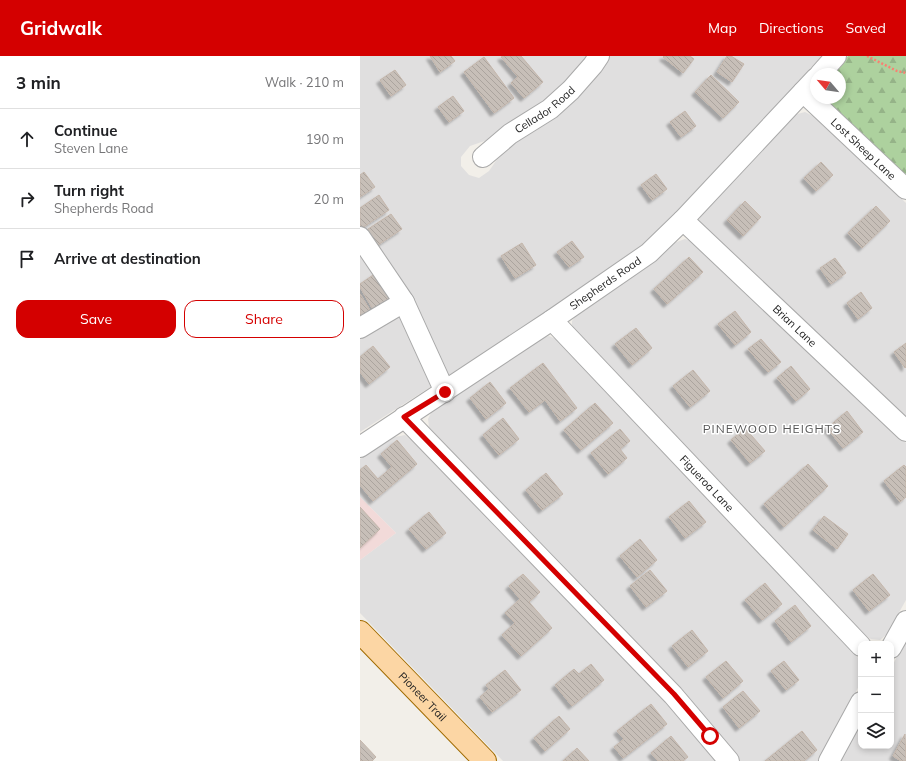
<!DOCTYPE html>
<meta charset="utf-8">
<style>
:root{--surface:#fff;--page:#f6f6f6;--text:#202124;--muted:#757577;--line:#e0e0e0;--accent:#d40000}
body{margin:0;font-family:Mulish,sans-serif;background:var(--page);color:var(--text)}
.controls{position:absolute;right:12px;bottom:12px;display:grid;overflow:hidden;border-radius:8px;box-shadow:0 2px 6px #0003}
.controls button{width:36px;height:36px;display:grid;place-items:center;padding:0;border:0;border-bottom:1px solid var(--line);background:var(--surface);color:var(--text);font:20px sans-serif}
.compass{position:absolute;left:450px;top:12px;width:36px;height:36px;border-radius:50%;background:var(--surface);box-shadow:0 2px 6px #0003;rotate:299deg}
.stop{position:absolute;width:12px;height:12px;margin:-9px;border:3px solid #d40000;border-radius:50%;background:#fff}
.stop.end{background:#d40000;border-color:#fff;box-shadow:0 1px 4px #0008}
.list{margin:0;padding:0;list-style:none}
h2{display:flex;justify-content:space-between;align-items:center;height:52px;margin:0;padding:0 16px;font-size:17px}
h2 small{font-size:13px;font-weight:400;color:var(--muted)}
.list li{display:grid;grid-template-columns:26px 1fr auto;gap:12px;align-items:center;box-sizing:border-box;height:60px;padding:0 16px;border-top:1px solid var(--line)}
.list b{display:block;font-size:15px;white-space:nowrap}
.list p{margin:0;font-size:13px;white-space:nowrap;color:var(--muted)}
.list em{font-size:13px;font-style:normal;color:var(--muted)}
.actions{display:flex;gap:8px;padding:12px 16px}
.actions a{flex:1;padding:9px 0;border:1px solid var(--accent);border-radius:12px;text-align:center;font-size:14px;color:var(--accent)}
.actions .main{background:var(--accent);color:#fff}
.icon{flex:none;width:22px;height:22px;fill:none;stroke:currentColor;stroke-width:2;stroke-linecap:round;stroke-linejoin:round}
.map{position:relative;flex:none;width:546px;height:705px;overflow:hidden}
header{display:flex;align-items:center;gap:24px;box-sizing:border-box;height:56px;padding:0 20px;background:var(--accent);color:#fff}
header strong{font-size:19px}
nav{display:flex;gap:22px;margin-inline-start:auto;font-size:14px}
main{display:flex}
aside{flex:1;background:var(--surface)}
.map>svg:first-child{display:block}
.residential{fill:#e0dfdf}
.commercial{fill:#f2dad9}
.forest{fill:url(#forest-firs)}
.building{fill:url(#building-back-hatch);stroke:#c4b6ab;filter:url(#shadow)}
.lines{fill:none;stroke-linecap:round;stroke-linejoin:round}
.minor-casing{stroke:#a9a9a9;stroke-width:22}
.major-casing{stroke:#a06b00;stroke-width:24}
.path{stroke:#fa8072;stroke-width:2.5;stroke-dasharray:2 2;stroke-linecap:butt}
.minor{stroke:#fff;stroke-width:20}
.major{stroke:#fcd6a4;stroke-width:22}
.route{stroke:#d40000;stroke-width:5}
.labels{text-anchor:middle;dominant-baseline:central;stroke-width:3;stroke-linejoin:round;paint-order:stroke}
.street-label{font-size:11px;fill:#222;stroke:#fff}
.neighbourhood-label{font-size:12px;letter-spacing:1px;fill:#555;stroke:#fff}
</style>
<header>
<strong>Gridwalk</strong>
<nav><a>Map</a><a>Directions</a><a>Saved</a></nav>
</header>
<main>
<aside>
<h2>3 min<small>Walk · 210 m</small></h2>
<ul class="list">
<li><svg class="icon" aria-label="ahead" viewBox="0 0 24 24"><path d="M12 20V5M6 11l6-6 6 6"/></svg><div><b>Continue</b><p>Steven Lane</p></div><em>190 m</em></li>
<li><svg class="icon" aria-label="right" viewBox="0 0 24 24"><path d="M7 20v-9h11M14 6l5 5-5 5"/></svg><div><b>Turn right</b><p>Shepherds Road</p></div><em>20 m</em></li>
<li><svg class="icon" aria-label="arrive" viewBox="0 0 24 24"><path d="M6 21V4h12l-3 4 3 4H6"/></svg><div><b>Arrive at destination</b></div></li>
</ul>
<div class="actions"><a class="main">Save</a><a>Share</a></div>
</aside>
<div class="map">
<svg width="546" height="705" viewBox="0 0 546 705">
<defs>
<pattern id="forest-firs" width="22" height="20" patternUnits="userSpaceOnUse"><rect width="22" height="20" fill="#add19e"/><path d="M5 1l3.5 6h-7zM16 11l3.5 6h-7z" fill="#95b388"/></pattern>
<pattern id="building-back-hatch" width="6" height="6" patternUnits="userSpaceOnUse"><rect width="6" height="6" fill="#c7bfb8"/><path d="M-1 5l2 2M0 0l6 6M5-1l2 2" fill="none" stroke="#aba49e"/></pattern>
<filter id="shadow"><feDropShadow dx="-3.5" dy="3.5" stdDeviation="1" flood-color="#0004"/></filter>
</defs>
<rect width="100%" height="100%" fill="#f2efe9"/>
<!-- residential -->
<g class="residential">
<polygon points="0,0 230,0 189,45 136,81 110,90 101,101 101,110 109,119 119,122 129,115 140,99 246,0 462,0 290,184 161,273 0,376"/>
<polygon points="445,56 453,60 546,147 546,362 338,166 342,157 434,59"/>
<polygon points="325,183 334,186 546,387 546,544 527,578 520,584 511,583 504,579 217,277 212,269 212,265 216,260 293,207 314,187"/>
<polygon points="189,280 198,284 438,537 501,605 500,628 459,705 380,705 359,678 69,371 68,363 72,355 180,283"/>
<polygon points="45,379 52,385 302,640 356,705 143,705 0,557 0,504 36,477 0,441 0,403 35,381"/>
<polygon points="546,584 546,705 480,705 501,666 501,690 531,690 531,612"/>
</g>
<!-- commercial -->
<polygon class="commercial" points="0,441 36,477 0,504"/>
<!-- forest -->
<polygon class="forest" points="488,0 546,0 546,120 464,42 480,42 480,18 471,18"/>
<!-- building -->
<g class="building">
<polygon points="70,0 91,0 95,5 80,16"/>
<polygon points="143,0 161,0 183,26 164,42 151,27 158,21 141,1"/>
<polygon points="304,0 330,0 334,3 323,17 303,1"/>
<polygon points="367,0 371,0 384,8 372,26 357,16"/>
<polygon points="124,1 154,42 134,57 104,16"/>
<polygon points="35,14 46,29 31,40 20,24"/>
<polygon points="351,19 379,46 363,62 335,36"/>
<polygon points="93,40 104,55 89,66 78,51"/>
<polygon points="325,55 336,70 321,81 310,66"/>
<polygon points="461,106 473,119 456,135 444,122"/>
<polygon points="4,116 15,131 0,141 0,119"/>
<polygon points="296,118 307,133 292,144 281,129"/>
<polygon points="19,139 29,154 2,172 0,168 0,152"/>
<polygon points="385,145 401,161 383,180 367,164"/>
<polygon points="516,150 530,165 502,192 488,177"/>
<polygon points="31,158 42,173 15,191 5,175"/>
<polygon points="212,185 224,201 209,211 197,196"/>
<polygon points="162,187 176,209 155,222 141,200"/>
<polygon points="329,201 343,216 307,248 294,233"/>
<polygon points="475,202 486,217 471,228 460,212"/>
<polygon points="16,217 33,244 14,255 0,231 0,228"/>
<polygon points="501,236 512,252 498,263 487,247"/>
<polygon points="0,238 11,256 0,263"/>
<polygon points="375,255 391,276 375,289 358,268"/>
<polygon points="276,272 292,292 272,309 255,288"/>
<polygon points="401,283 421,306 408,316 388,293"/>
<polygon points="546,287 546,311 545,312 534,296"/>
<polygon points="13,290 30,311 9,328 0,316 0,301"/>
<polygon points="183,307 217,352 200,365 185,344 169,356 150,332"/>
<polygon points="431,310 450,333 436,345 417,322"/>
<polygon points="333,314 350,335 330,351 313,330"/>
<polygon points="130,326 146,347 126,363 110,342"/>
<polygon points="235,347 253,367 221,394 204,374"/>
<polygon points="487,355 503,376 483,392 467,372"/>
<polygon points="143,362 159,383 139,399 123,379"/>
<polygon points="385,372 405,395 390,407 371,384"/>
<polygon points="260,373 270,385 260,393 267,402 248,418 231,397"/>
<polygon points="37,384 57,408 13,445 0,429 0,414 6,409 18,423 32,411 21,398"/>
<polygon points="448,408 468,430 424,471 404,448"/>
<polygon points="544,409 546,411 546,441 540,446 524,425"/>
<polygon points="186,417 203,438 182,454 166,434"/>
<polygon points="329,445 346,466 325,482 309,461"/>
<polygon points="0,451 20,473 0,492"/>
<polygon points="69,456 86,477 66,493 49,473"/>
<polygon points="464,460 488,478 477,493 453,474"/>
<polygon points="280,483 297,504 277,521 260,500"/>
<polygon points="290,514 307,535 286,551 270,530"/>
<polygon points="163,518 180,536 169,546 192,572 161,600 142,579 155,567 145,557 160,543 149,530"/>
<polygon points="513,518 530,539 509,555 493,534"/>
<polygon points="405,527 422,548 402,564 385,544"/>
<polygon points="435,549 451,570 431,586 415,565"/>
<polygon points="332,574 348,595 328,611 312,590"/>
<polygon points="366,605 383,625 363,642 346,621"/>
<polygon points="424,605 439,624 426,634 411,615"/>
<polygon points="231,608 244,624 212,650 195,629 214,613 219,618"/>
<polygon points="145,614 161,634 132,656 120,641 129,633 126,629"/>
<polygon points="383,635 400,655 379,672 363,651"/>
<polygon points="291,648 307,668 263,702 254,691 264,683 257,675"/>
<polygon points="199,660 210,673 185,695 174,682"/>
<polygon points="442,675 457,694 444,705 405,705"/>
<polygon points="545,678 546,705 541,705 533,700"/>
<polygon points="311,680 328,701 323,705 298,705 291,697"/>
<polygon points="0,684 16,701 12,705 0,705"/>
<polygon points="217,692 229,705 203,705"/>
</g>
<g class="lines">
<defs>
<g id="minor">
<polyline points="460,18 476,0"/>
<path id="s1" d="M443 36 546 133"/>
<path id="s2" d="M123 101 150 78 190 53 211 34 233 9 239 0"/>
<path id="s3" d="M323 164 546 375"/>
<polyline points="0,181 44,246 0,272"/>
<polyline points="44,246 85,336"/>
<path id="s4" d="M192 264 501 590"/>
<polyline points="44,361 313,639 369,705"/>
<path id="s5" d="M0 391 192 264 289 197 323 164 456 22"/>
<polyline points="531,592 546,565"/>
<polyline points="469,705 501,646"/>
</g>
<g id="major">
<path id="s6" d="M0 576 125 705"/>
</g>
</defs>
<!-- minor casing -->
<use href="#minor" class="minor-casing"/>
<!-- major casing -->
<use href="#major" class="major-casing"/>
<!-- path -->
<polyline class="path" points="507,0 537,15 546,17"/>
<!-- minor -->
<use href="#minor" class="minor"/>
<!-- major -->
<use href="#major" class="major"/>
</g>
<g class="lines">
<!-- route -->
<polyline class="route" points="85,336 44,361 314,638 350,680"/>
</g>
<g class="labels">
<!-- street labels -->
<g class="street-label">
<text stroke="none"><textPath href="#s2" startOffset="78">Cellador Road</textPath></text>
<text stroke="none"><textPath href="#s1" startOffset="83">Lost Sheep Lane</textPath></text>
<text stroke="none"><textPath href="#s5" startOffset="295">Shepherds Road</textPath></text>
<text stroke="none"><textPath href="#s3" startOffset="154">Brian Lane</textPath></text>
<text stroke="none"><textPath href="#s4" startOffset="225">Figueroa Lane</textPath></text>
<text stroke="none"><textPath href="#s6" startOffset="90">Pioneer Trail</textPath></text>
</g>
<!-- neighbourhood labels -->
<g class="neighbourhood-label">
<text x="412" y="372">PINEWOOD HEIGHTS</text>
</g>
</g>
</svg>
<div class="controls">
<button>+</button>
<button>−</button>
<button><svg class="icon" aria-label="layers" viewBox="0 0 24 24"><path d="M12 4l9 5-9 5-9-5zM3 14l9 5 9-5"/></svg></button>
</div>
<svg class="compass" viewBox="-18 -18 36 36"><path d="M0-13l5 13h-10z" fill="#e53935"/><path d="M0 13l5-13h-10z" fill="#757577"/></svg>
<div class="stop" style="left:350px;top:680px"></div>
<div class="stop end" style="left:85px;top:336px"></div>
</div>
</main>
